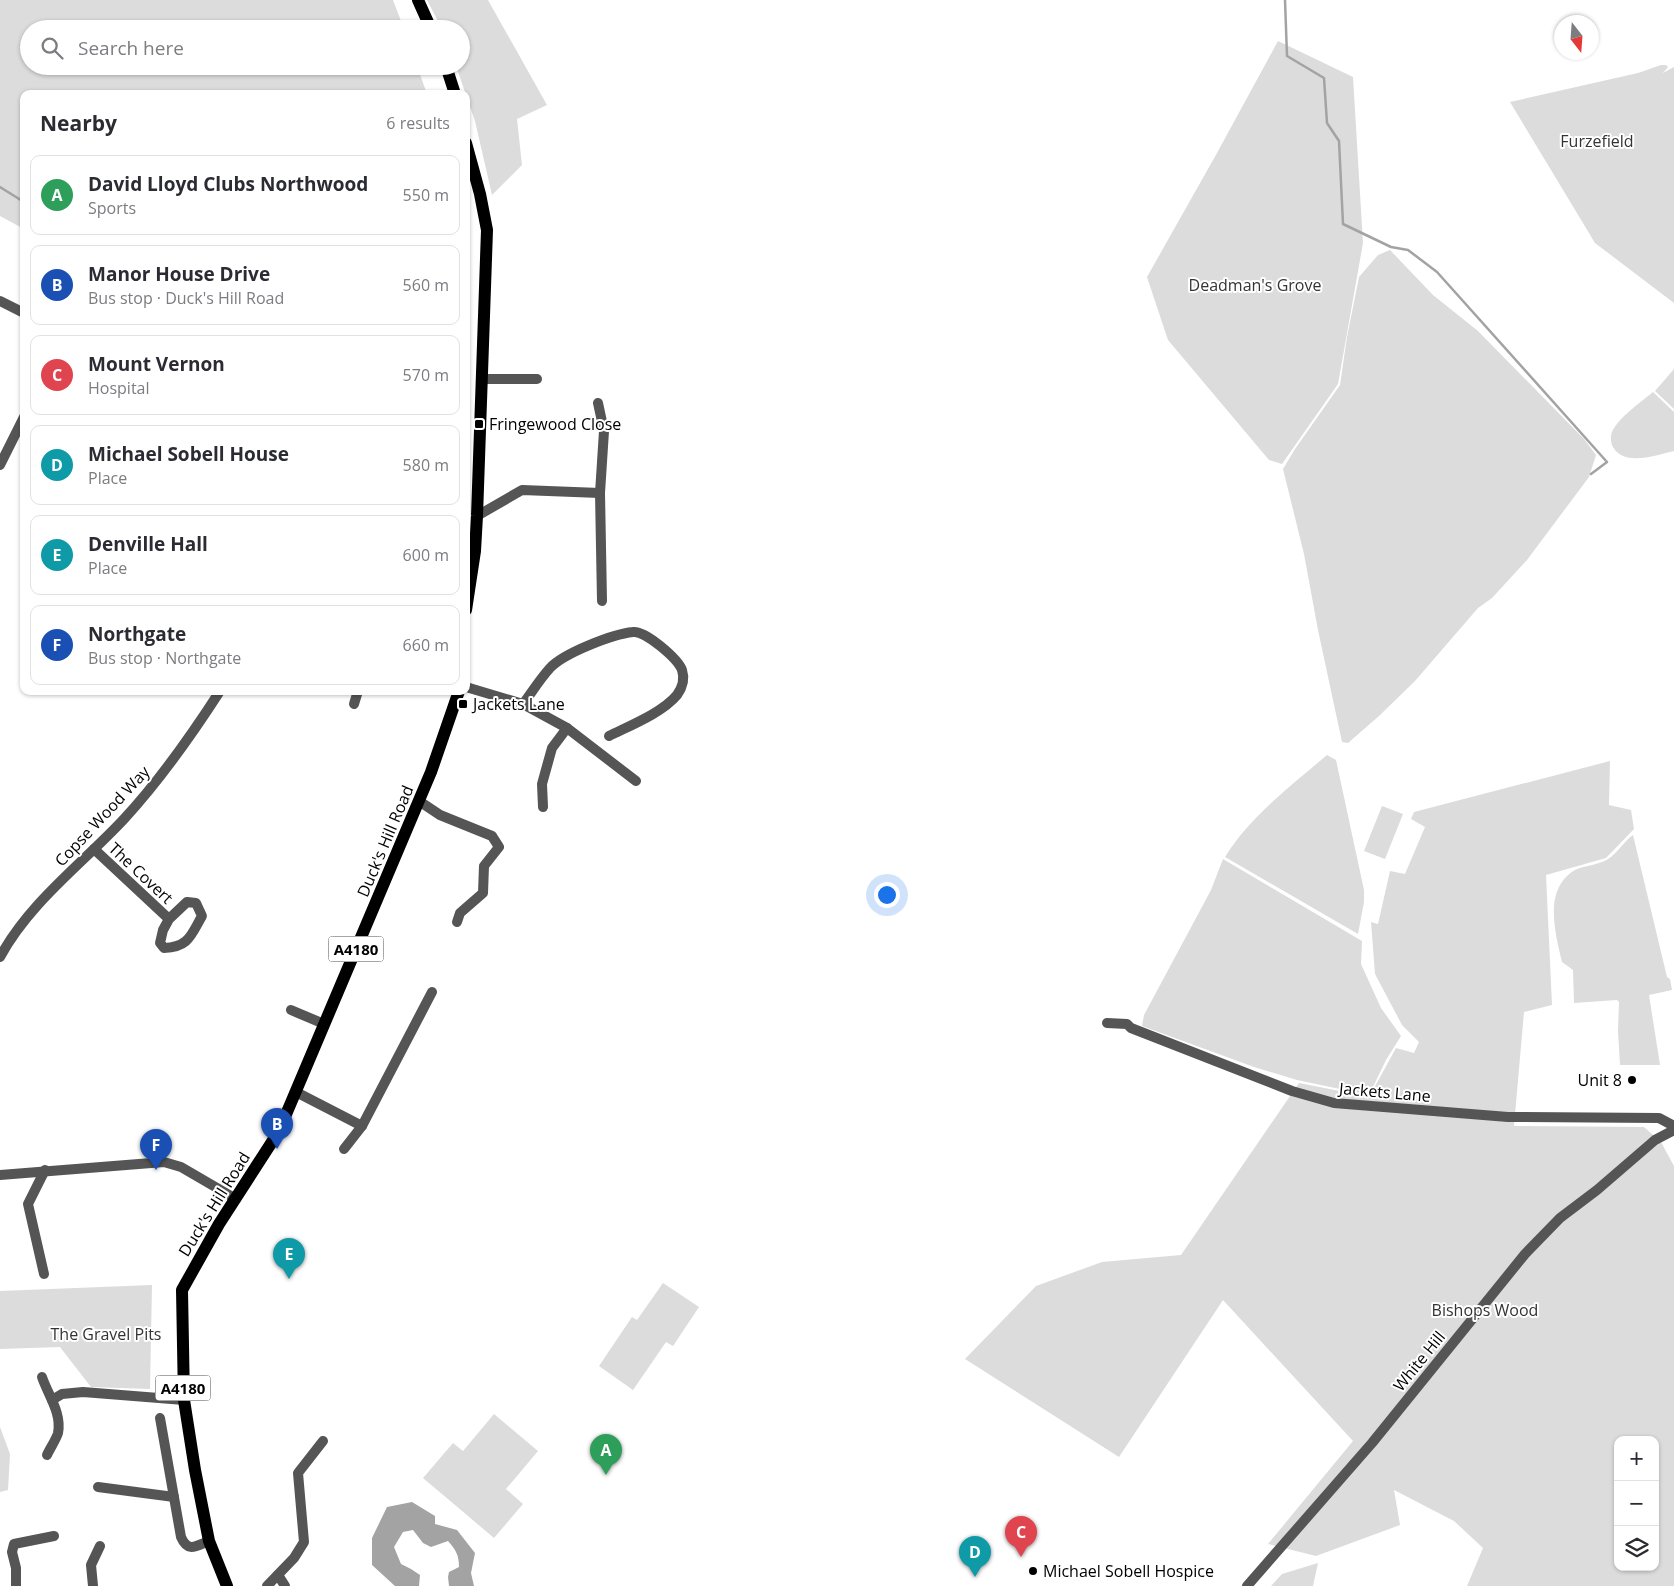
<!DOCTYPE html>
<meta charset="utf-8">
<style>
:root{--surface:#fff;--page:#f2f2f3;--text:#2b2b33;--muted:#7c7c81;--line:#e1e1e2;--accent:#000}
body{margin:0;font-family:"Open Sans",sans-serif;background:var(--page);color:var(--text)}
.controls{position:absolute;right:15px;bottom:15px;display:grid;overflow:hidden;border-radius:10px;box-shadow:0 1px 4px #0004}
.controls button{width:45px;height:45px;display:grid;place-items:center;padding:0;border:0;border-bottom:1px solid var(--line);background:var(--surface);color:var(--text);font:25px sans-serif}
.compass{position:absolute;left:1554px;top:15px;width:45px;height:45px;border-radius:50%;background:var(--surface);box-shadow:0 1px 4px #0004;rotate:163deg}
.you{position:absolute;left:886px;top:894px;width:18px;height:18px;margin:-12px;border:4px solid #fff;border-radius:50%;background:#1a73e8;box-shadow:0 0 0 8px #1a73e833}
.badge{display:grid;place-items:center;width:32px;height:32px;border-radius:50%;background:var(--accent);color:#fff;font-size:16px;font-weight:700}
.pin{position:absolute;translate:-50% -41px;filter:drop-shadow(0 1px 2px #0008)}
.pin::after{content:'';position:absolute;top:26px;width:18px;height:15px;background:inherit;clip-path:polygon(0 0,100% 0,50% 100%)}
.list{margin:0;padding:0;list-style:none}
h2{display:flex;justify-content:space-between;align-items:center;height:65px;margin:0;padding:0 20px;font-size:21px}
h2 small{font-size:16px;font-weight:400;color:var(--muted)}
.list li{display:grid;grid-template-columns:32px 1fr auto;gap:15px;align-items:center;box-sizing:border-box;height:80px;margin:0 10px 10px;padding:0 10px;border:1px solid var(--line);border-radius:10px}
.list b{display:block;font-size:19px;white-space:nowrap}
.list p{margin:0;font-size:16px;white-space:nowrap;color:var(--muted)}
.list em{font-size:16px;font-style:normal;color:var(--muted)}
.icon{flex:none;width:28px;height:28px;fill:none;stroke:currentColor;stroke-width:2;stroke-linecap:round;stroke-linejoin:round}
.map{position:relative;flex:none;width:1674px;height:1586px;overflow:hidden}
.search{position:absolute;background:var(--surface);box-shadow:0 1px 4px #0004;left:20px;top:20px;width:450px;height:55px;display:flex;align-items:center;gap:12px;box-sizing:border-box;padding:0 18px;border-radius:28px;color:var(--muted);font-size:19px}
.panel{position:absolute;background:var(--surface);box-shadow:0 1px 4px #0004;left:20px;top:90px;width:450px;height:605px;border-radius:10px}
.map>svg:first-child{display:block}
.green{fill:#dcdcdc;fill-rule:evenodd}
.water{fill:#a3a3a3}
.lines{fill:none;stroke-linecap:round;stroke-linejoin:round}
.stream{stroke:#a3a3a3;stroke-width:2.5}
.minor{stroke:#555;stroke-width:10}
.major{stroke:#000;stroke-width:12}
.poi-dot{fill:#000;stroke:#fff;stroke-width:2}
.labels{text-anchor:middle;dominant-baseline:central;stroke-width:4;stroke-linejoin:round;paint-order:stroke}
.shield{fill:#fff;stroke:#4c4c4c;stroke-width:1}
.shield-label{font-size:15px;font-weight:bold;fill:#000}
.park-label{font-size:16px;fill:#333;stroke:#fff}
.poi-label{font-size:16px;fill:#000;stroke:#fff;text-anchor:start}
.street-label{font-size:16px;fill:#000;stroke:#fff}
</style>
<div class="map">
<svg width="1674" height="1586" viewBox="0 0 1674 1586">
<rect width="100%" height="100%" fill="#fff"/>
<!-- green -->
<g class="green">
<polygon points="0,0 393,0 404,29 29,29 29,66 417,66 427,94 24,94 24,229 0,216"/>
<polygon points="427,0 488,0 547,105 517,119 522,165 492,195 475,121 456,66 461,66 461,29 442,29"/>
<polygon points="1278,41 1353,77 1363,243 1338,384 1282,464 1269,460 1168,340 1147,277 1217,153"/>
<polygon points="1661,65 1666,65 1668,67 1663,73 1674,67 1674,303 1595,243 1510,102 1638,73"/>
<polygon points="1390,250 1433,295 1478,331 1584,439 1596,455 1589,477 1527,560 1492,598 1478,608 1415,681 1379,716 1348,743 1342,742 1318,630 1304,554 1283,469 1295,449 1340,385 1347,337 1359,277 1378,255"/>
<polygon points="1674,369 1674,409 1655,391"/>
<path d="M1653 392 1674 412V451C1657 455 1624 467 1613 447 1611 444 1610 436 1612 432 1618 418 1641 402 1653 392Z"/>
<path d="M1327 755 1336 760 1364 890V902L1358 934 1225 857C1250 816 1291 786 1327 755Z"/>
<path d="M1610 761 1609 805 1631 810 1634 829 1606 858 1546 875 1552 1005 1524 1012 1514 1126 1644 1127 1661 1142 1674 1166V1586H1467L1483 1548 1454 1521 1394 1490 1400 1525 1316 1556 1268 1544 1353 1441 1223 1300 1119 1457 965 1359 1036 1286 1102 1262 1181 1255 1299 1083 1360 1095 1367 1094 1373 1090 1396 1048 1414 1053 1419 1042 1402 1025 1375 974 1371 922 1378 924 1390 871 1405 874 1425 827 1411 819 1414 812ZM1618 1440H1655V1567H1618Z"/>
<polygon points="1382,806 1403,814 1385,859 1364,851"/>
<path d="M1633 835 1667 977 1670 979 1672 990 1649 995 1660 1065H1620L1618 1031 1619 1002 1617 1000 1574 1003 1573 970 1562 962C1555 932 1543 889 1575 870 1586 865 1599 865 1608 859 1618 853 1624 841 1633 835Z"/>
<polygon points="1223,859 1362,941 1361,964 1381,1008 1401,1036 1386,1060 1373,1087 1366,1092 1359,1093 1297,1080 1254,1067 1142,1026 1144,1015 1211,890"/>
<polygon points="663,1283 699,1307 673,1346 666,1342 633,1390 599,1366 632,1317 637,1320"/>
<polygon points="152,1285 150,1389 91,1387 60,1347 0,1349 0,1291"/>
<polygon points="494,1414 538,1451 506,1489 523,1504 494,1538 423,1478 453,1443 463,1451"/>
<polygon points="0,1427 10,1454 8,1490 0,1492"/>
<polygon points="1318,1563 1313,1586 1271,1586 1282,1574"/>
</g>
<!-- water -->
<path class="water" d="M412 1502 435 1516V1524L457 1530 475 1553 471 1573 474 1586H449L448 1577 449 1572 459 1567C459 1555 456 1550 448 1541L431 1547 423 1543 413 1530 403 1532 394 1547 401 1564 411 1569 420 1575 419 1586H395L372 1565V1538L387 1507Z"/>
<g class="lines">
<!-- stream -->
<g class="stream">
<polyline points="1285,0 1287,56 1324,78 1327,123 1339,141 1343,224 1391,247 1408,250 1437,272 1607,462 1591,474"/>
<polyline points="0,187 24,202"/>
</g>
<!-- minor -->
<g class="minor">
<polyline points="0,301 24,313"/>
<polyline points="482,379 537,379"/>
<polyline points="598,403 604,431 600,493 602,601"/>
<polyline points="0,465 24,417"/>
<polyline points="477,516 522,490 600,493"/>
<polyline points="466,687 523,704 567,728 636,781"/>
<polyline points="354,704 358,691"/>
<path d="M523 704C532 692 540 679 550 668 564 653 613 634 633 632 645 630 678 659 682 670 685 679 682 688 677 695 662 713 629 726 609 736"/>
<polyline points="419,801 440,815 492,836 499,847 484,866 483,893 460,913 457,922"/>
<polyline points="543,807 542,784 552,748 567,728"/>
<path d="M94 849 169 919 163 930 160 943 164 948C189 947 191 935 202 916L196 903 187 902 169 919"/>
<path d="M0 957C30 902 82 864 124 819 160 780 191 736 220 691"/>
<polyline points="291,1010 324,1024"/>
<polyline points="1107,1023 1127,1024 1131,1028 1292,1091 1334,1103 1508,1117 1659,1118 1674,1126"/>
<polyline points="296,1092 362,1126"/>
<polyline points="344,1149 362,1126 432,992"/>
<polyline points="0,1175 164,1162 181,1167 236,1199"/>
<polyline points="44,1274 28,1204 45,1170"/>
<path d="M42 1377C48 1395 62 1413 58 1433 56 1440 50 1448 47 1455"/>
<polyline points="52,1400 62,1394 83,1392 184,1400"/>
<path d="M160 1418 181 1537C188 1553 196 1546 209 1541"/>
<polyline points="98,1487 174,1497"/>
<polyline points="278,1575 285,1586"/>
<polyline points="16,1586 16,1568 12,1552 14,1544 54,1536"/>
<polyline points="93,1586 91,1565 100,1546"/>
<polyline points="267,1586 294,1558 304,1542 298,1473 323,1441"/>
<polyline points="1247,1586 1372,1443 1525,1254 1560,1218 1597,1190 1655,1140 1674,1130"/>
</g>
<!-- major -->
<g class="major">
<polyline points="418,0 431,29"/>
<polyline points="446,66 455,94"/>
<polyline points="466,143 480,194 487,230 477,516 475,551 466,610"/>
<polyline points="227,1586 209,1541 195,1470 184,1400 182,1290 219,1224 279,1131 431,772 459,691"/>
</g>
</g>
<!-- markers -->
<g class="poi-dot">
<rect x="474" y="419" width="10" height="10" rx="2.5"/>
<rect x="458" y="699" width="10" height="10" rx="2.5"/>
<circle cx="1632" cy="1080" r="5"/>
<circle cx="1033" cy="1571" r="5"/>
</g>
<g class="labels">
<!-- shield labels -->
<g class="shield">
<rect x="328.5" y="936.5" width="55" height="25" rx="4"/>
<rect x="155.5" y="1375.5" width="55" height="25" rx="4"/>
</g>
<g class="shield-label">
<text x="356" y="949">A4180</text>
<text x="183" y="1388">A4180</text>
</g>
<!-- park labels -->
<g class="park-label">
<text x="1597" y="141">Furzefield</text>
<text x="1255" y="285">Deadman's Grove</text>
<text x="1485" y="1310">Bishops Wood</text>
<text x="106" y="1334">The Gravel Pits</text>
</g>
<!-- poi labels -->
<g class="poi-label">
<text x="489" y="424">Fringewood Close</text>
<text x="473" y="704">Jackets Lane</text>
<text x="1622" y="1080" text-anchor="end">Unit 8</text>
<text x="1043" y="1571">Michael Sobell Hospice</text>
</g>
<!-- street labels -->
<g class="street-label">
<text transform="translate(102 816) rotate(-47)">Copse Wood Way</text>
<text transform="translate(385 841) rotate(-67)">Duck's Hill Road</text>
<text transform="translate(141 873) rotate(43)">The Covert</text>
<text transform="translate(1385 1092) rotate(5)">Jackets Lane</text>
<text transform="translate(214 1204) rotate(-58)">Duck's Hill Road</text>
<text transform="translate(1419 1361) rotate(-51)">White Hill</text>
</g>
</g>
</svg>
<div class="controls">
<button>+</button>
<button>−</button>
<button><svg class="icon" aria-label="layers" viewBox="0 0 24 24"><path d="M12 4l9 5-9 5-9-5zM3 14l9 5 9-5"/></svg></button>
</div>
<svg class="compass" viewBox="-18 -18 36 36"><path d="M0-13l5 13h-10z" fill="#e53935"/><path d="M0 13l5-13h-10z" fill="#7c7c81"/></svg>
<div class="you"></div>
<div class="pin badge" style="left:606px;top:1475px;background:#2e9e5b">A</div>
<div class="pin badge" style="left:277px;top:1149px;background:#1a4fb4">B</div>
<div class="pin badge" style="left:1021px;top:1557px;background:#e0444e">C</div>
<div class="pin badge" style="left:975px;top:1577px;background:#0f9aa8">D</div>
<div class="pin badge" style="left:289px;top:1279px;background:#0f9aa8">E</div>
<div class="pin badge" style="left:156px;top:1170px;background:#1a4fb4">F</div>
<div class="search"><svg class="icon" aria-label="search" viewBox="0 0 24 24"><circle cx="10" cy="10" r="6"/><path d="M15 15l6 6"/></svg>Search here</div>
<section class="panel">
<h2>Nearby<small>6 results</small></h2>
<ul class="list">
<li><span class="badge" style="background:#2e9e5b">A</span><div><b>David Lloyd Clubs Northwood</b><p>Sports</p></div><em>550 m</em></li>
<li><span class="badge" style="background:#1a4fb4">B</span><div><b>Manor House Drive</b><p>Bus stop · Duck's Hill Road</p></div><em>560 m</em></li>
<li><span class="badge" style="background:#e0444e">C</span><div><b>Mount Vernon</b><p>Hospital</p></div><em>570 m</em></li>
<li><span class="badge" style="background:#0f9aa8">D</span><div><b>Michael Sobell House</b><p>Place</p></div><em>580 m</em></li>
<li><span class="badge" style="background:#0f9aa8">E</span><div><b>Denville Hall</b><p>Place</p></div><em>600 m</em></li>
<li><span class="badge" style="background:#1a4fb4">F</span><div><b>Northgate</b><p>Bus stop · Northgate</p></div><em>660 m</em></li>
</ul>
</section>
</div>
